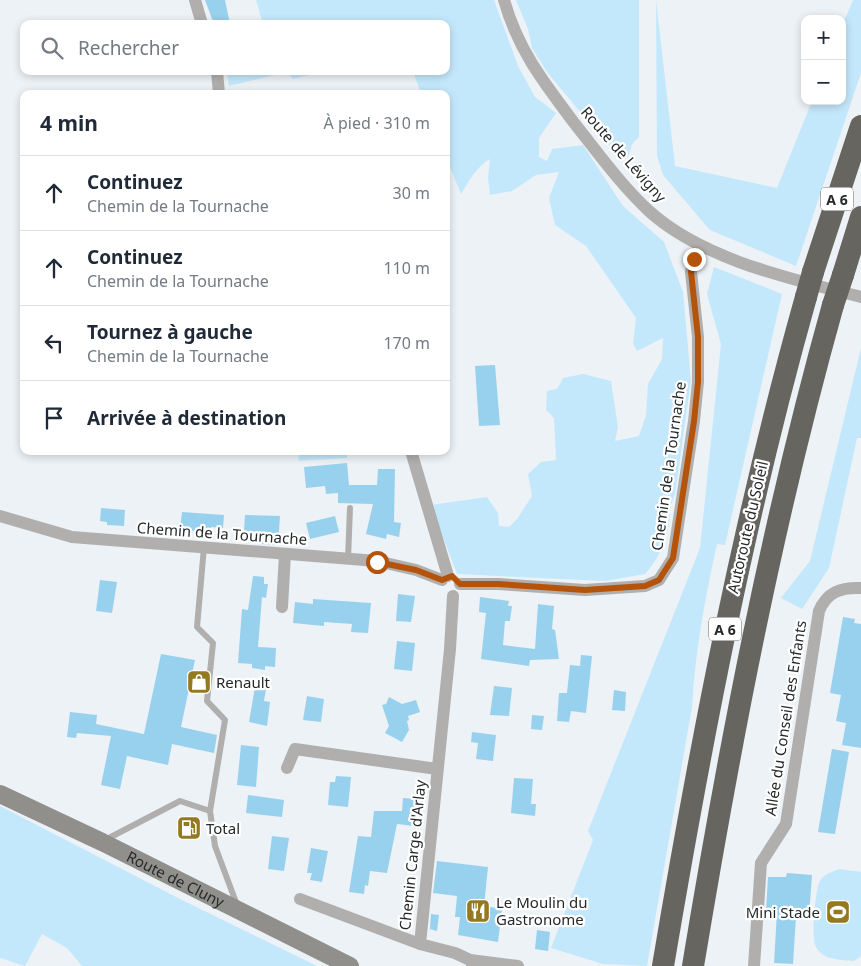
<!DOCTYPE html>
<html lang="fr">
<meta charset="utf-8">
<style>
:root{--surface:#fff;--page:#f2f2f3;--text:#1f2937;--muted:#747a83;--line:#e0e1e3}
body{margin:0;font-family:"Noto Sans",sans-serif;background:var(--page);color:var(--text)}
.controls{position:absolute;right:15px;top:15px;display:grid;overflow:hidden;border-radius:10px;box-shadow:0 2px 8px #0003}
.controls button{width:45px;height:45px;display:grid;place-items:center;padding:0;border:0;border-bottom:1px solid var(--line);background:var(--surface);color:var(--text);font:25px sans-serif}
.stop{position:absolute;width:15px;height:15px;margin:-11px;border:4px solid #b45309;border-radius:50%;background:#fff}
.stop.end{background:#b45309;border-color:#fff;box-shadow:0 1px 5px #0008}
.list{margin:0;padding:0;list-style:none}
h2{display:flex;justify-content:space-between;align-items:center;height:65px;margin:0;padding:0 20px;font-size:21px}
h2 small{font-size:16px;font-weight:400;color:var(--muted)}
.list li{display:grid;grid-template-columns:32px 1fr auto;gap:15px;align-items:center;box-sizing:border-box;height:75px;padding:0 20px;border-top:1px solid var(--line)}
.list b{display:block;font-size:19px;white-space:nowrap}
.list p{margin:0;font-size:16px;white-space:nowrap;color:var(--muted)}
.list em{font-size:16px;font-style:normal;color:var(--muted)}
.icon{flex:none;width:28px;height:28px;fill:none;stroke:currentColor;stroke-width:2;stroke-linecap:round;stroke-linejoin:round}
.map{position:relative;flex:none;width:861px;height:966px;overflow:hidden}
.search{position:absolute;background:var(--surface);box-shadow:0 2px 8px #0003;left:20px;top:20px;width:430px;height:55px;display:flex;align-items:center;gap:12px;box-sizing:border-box;padding:0 18px;border-radius:10px;color:var(--muted);font-size:19px}
.panel{position:absolute;background:var(--surface);box-shadow:0 2px 8px #0003;left:20px;top:90px;width:430px;height:365px;border-radius:10px}
.map>svg:first-child{display:block}
.green{fill:#c4e8fb}
.building{fill:#98d1ee}
.lines{fill:none;stroke-linecap:round;stroke-linejoin:round}
.lane{stroke:#b0afad;stroke-width:6}
.street{stroke:#b0afad;stroke-width:12}
.secondary{stroke:#918f8c;stroke-width:18}
.highway{stroke:#676560;stroke-width:22}
.highway-bridge{stroke:#676560;stroke-width:22}
.route{stroke:#b45309;stroke-width:6}
.labels{text-anchor:middle;dominant-baseline:central;stroke-width:4.5;stroke-linejoin:round;paint-order:stroke}
.shield{fill:#fff;stroke:#67696a;stroke-width:1}
.shield-label{font-size:14px;font-weight:bold;fill:#26292a}
.street-label{font-size:15px;fill:#26292a;stroke:#fff}
.poi-label{font-size:15px;fill:#26292a;stroke:#fff;text-anchor:start}
</style>
<div class="map">
<svg width="861" height="966" viewBox="0 0 861 966">
<rect width="100%" height="100%" fill="#ecf2f6"/>
<!-- green -->
<g class="green">
<path d="M256 0H494L518 66 535 97 556 113 539 138V157L547 161 552 149 583 145 623 206 664 242 683 292 691 381 675 494C668 509 671 514 668 529 665 545 656 562 645 574L605 581 457 574 431 505 487 497 498 513 499 526 509 527 517 519 532 496 528 474 541 462 556 460 554 418 546 410 547 391 557 389 563 378 583 374 611 381 618 427 615 441 639 436 646 415 648 384 662 359 663 338 637 351 633 344 636 318 586 246 555 225 549 198 559 172 536 175 512 191 490 195 488 178 490 159C476 167 469 181 461 194L446 157V94H421L413 71H446V24H263Z"/>
<polygon points="516,0 639,0 639,137 632,144 628,158 606,143 547,72 532,48 528,29"/>
<polygon points="656,0 675,166 777,188 812,101 842,101 842,26 853,0 861,0 861,73 796,266 710,230 663,175 657,156"/>
<polygon points="237,71 326,71 293,79 287,72 229,86 227,73"/>
<path d="M714 267 782 294 725 545 717 544C705 598 695 652 692 707L647 966 603 964 551 948 593 840 588 831 700 548 721 344 707 294Z"/>
<polygon points="861,348 861,438 857,438 829,568 802,609 781,598 810,561"/>
<polygon points="300,451 347,451 347,458 298,461"/>
<polygon points="0,806 180,899 317,966 82,966 67,948 42,934 25,966 0,958"/>
<path d="M839 869 861 872V956L854 961C842 960 822 960 816 947 811 938 815 890 820 881 824 874 832 872 839 869Z"/>
</g>
<!-- building -->
<g class="building">
<polygon points="205,0 225,0 230,24 214,24"/>
<polygon points="495,365 500,425 479,426 475,366"/>
<polygon points="347,463 349,485 377,485 378,469 395,469 394,522 401,523 399,537 387,534 386,539 366,534 373,504 338,503 338,493 326,494 325,486 306,488 304,467"/>
<polygon points="101,508 125,510 124,526 107,525 107,522 100,521"/>
<polygon points="182,512 224,515 223,528 211,527 211,532 180,530"/>
<polygon points="245,515 280,516 278,545 261,544 262,532 244,531"/>
<polygon points="335,516 339,532 310,539 306,523"/>
<polygon points="253,576 264,577 264,584 268,584 266,598 262,597 258,647 276,648 275,667 265,666 265,670 252,668 252,664 238,663 242,609 248,610"/>
<polygon points="100,580 117,582 112,613 96,611"/>
<polygon points="398,594 415,596 411,622 396,621"/>
<polygon points="480,597 509,601 508,606 512,606 510,621 505,621 503,645 535,649 538,604 554,606 552,629 555,630 559,659 530,660 529,666 481,659 486,613 479,612"/>
<polygon points="313,599 371,603 368,633 351,632 352,624 324,622 324,626 293,623 295,602 313,604"/>
<polygon points="843,617 855,619 854,623 861,624 861,748 842,745 846,723 836,721 841,695 830,693"/>
<polygon points="397,641 415,643 412,671 394,669"/>
<polygon points="161,654 195,660 181,727 217,735 214,753 172,744 168,765 127,756 120,789 101,785 111,736 77,733 76,738 67,737 70,712 97,715 96,724 144,734"/>
<polygon points="581,655 592,656 586,713 571,711 569,722 557,721 559,693 567,693 570,665 580,666"/>
<polygon points="494,686 512,688 509,716 490,715"/>
<polygon points="255,687 266,689 264,701 270,702 267,726 249,722"/>
<polygon points="614,690 626,692 625,711 612,710"/>
<polygon points="307,696 324,699 321,722 303,720"/>
<polygon points="389,697 402,704 416,700 420,712 408,716 409,720 407,721 409,730 402,742 385,733 389,726 382,705 386,704"/>
<polygon points="532,715 544,716 542,730 531,729"/>
<polygon points="472,732 496,735 493,761 476,759 478,743 471,742"/>
<polygon points="241,745 259,747 256,787 237,785"/>
<polygon points="832,749 849,752 835,834 818,832"/>
<polygon points="336,776 351,777 348,807 328,805 330,782 335,782"/>
<polygon points="514,778 533,779 531,804 536,804 535,816 511,813"/>
<polygon points="248,795 284,800 282,817 246,813"/>
<polygon points="403,798 417,799 414,826 397,824 387,873 370,871 368,886 365,885 364,894 349,892 358,836 371,837 374,811 402,811"/>
<polygon points="195,816 197,827 196,833 188,835 183,834 182,824"/>
<polygon points="272,836 289,838 284,871 268,869"/>
<polygon points="311,848 328,851 322,882 310,880 312,873 307,873"/>
<polygon points="437,861 488,867 484,906 502,909 498,942 458,935 460,917 455,917 457,896 433,893"/>
<polygon points="787,873 812,875 809,917 796,916 793,964 774,963 777,912 766,911 768,877 786,877"/>
<polygon points="431,914 439,915 437,931 430,929"/>
<polygon points="537,930 550,932 548,951 535,949"/>
</g>
<g class="lines">
<!-- lane -->
<g class="lane">
<polyline points="204,547 197,627 213,643 207,701 225,720 210,811 215,846 237,905"/>
<polyline points="348,559 350,508"/>
<polyline points="105,840 180,801 210,811"/>
</g>
<!-- street -->
<g class="street">
<polyline points="195,0 202,24"/>
<path d="M504 0C518 50 544 83 575 124 598 153 621 185 649 211 703 260 792 279 861 297"/>
<polyline points="217,71 219,94"/>
<polyline points="411,451 448,576"/>
<polyline points="0,516 72,537 377,561 416,570 442,580"/>
<polyline points="460,584 498,584 585,590 645,586 659,580 673,558 694,421 698,382 698,337 691,272 694,259 700,246"/>
<polyline points="453,596 450,649 420,944 455,953 470,960 473,966"/>
<polyline points="282,607 285,554"/>
<polyline points="287,768 295,749 437,769"/>
<polyline points="300,899 420,944"/>
<polyline points="470,960 518,966"/>
<path d="M754 966 761 863 786 824 819 611C827 592 841 587 861 588"/>
</g>
<!-- secondary -->
<path class="secondary" id="s1" d="M0 794 102 842 350 966"/>
<!-- highway -->
<g class="highway">
<polyline points="813,272 861,126"/>
<polyline points="843,275 861,217"/>
<path d="M663 966C701 741 744 517 806 297"/>
<path d="M693 966C730 743 772 523 833 305"/>
</g>
<!-- highway-bridge -->
<g class="highway-bridge">
<polyline points="806,297 813,272"/>
<polyline points="833,305 843,275"/>
</g>
</g>
<g class="lines">
<!-- route -->
<polyline class="route" points="377,562 416,570 442,580 452,576 460,584 498,584 585,590 645,586 659,580 673,558 694,421 698,382 698,337 691,272 694,259"/>
</g>
<!-- icons -->
<defs>
<symbol id="shop-square" viewBox="-11 -11 22 22"><rect x="-9" y="-9" width="18" height="18" rx="4" fill="#937920" stroke="#fff"/><path d="M-5-2.5h2.3a2.7 3.5 0 0 1 5.4 0H5L5.5 6h-11ZM-1.5-2.5h3a1.5 2.3 0 0 0-3 0Z" fill="#fff"/></symbol>
<symbol id="fuel-square" viewBox="-11 -11 22 22"><rect x="-9" y="-9" width="18" height="18" rx="4" fill="#937920" stroke="#fff"/><path d="M-5.5-6h7V0h2V4h1.3V-2.5L3-4.5l.8-.8L6-3V5H2.5V1h-1V6h-7ZM-4.2-4.7v3.2H.2V-4.7Z" fill="#fff"/></symbol>
<symbol id="restaurant-square" viewBox="-11 -11 22 22"><rect x="-9" y="-9" width="18" height="18" rx="4" fill="#937920" stroke="#fff"/><path d="M-5-6h1v4h1v-4h1v4h1v-4h1v5L-1.5 .5V6h-2V.5L-5-1ZM5-6V6H3V1.5H1.5Q1.5-4 5-6Z" fill="#fff"/></symbol>
<symbol id="stadium-square" viewBox="-11 -11 22 22"><rect x="-9" y="-9" width="18" height="18" rx="4" fill="#937920" stroke="#fff"/><path d="M0-5a6.5 5 0 1 0 0 10a6.5 5 0 1 0 0-10ZM-3.5-1.8h7v3.6h-7Z" fill="#fff"/></symbol>
</defs>
<g fill-rule="evenodd">
<use href="#shop-square" x="185" y="668" width="28" height="28"/>
<use href="#fuel-square" x="175" y="814" width="28" height="28"/>
<use href="#restaurant-square" x="464" y="897" width="28" height="28"/>
<use href="#stadium-square" x="824" y="898" width="28" height="28"/>
</g>
<g class="labels">
<!-- shield labels -->
<g class="shield">
<rect x="821" y="187.5" width="32" height="23" rx="4"/>
<rect x="709" y="617.5" width="32" height="23" rx="4"/>
</g>
<g class="shield-label">
<text x="837" y="199">A 6</text>
<text x="725" y="629">A 6</text>
</g>
<!-- street labels -->
<g class="street-label">
<text transform="translate(624 154) rotate(49)">Route de Lévigny</text>
<text transform="translate(668 466) rotate(-82)">Chemin de la Tournache</text>
<text transform="translate(747 527) rotate(-77)">Autoroute du Soleil</text>
<text transform="translate(222 533) rotate(4)">Chemin de la Tournache</text>
<text transform="translate(785 718) rotate(-81)">Allée du Conseil des Enfants</text>
<text transform="translate(412 855) rotate(-84)">Chemin Carge d'Arlay</text>
<text stroke="none"><textPath href="#s1" startOffset="195">Route de Cluny</textPath></text>
</g>
<!-- poi labels -->
<g class="poi-label">
<text x="216" y="682">Renault</text>
<text x="206" y="828">Total</text>
<text x="496" y="902">Le Moulin du<tspan x="496" dy="17">Gastronome</tspan></text>
<text x="820" y="912" text-anchor="end">Mini Stade</text>
</g>
</g>
</svg>
<div class="controls">
<button>+</button>
<button>−</button>
</div>
<div class="stop" style="left:377px;top:562px"></div>
<div class="stop end" style="left:694px;top:259px"></div>
<div class="search"><svg class="icon" aria-label="search" viewBox="0 0 24 24"><circle cx="10" cy="10" r="6"/><path d="M15 15l6 6"/></svg>Rechercher</div>
<section class="panel">
<h2>4 min<small>À pied · 310 m</small></h2>
<ul class="list">
<li><svg class="icon" aria-label="ahead" viewBox="0 0 24 24"><path d="M12 20V5M6 11l6-6 6 6"/></svg><div><b>Continuez</b><p>Chemin de la Tournache</p></div><em>30 m</em></li>
<li><svg class="icon" aria-label="ahead" viewBox="0 0 24 24"><path d="M12 20V5M6 11l6-6 6 6"/></svg><div><b>Continuez</b><p>Chemin de la Tournache</p></div><em>110 m</em></li>
<li><svg class="icon" aria-label="left" viewBox="0 0 24 24"><path d="M17 20v-9H6M10 6l-5 5 5 5"/></svg><div><b>Tournez à gauche</b><p>Chemin de la Tournache</p></div><em>170 m</em></li>
<li><svg class="icon" aria-label="arrive" viewBox="0 0 24 24"><path d="M6 21V4h12l-3 4 3 4H6"/></svg><div><b>Arrivée à destination</b></div></li>
</ul>
</section>
</div>
